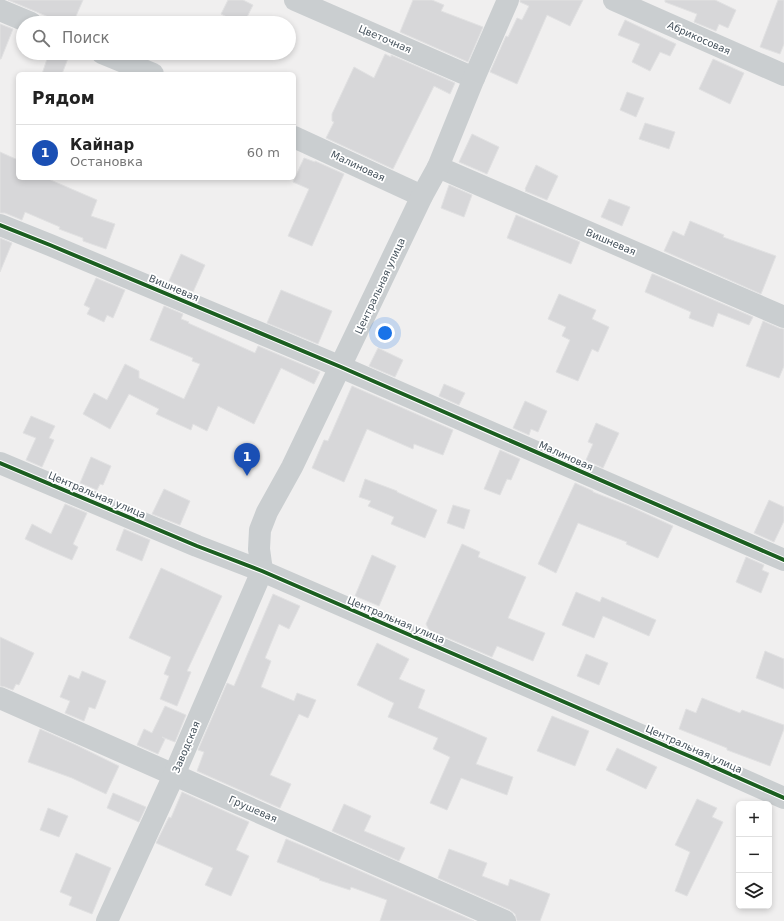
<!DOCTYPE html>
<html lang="ru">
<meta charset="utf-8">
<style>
:root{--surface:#fff;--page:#f2f2f2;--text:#222;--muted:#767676;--line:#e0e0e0;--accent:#81898f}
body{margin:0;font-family:"DejaVu Sans",sans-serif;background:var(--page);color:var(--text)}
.controls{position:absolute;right:12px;bottom:12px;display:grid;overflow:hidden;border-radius:6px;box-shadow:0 2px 6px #0003}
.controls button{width:36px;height:36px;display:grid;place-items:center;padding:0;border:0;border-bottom:1px solid var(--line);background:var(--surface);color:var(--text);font:20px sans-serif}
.you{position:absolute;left:385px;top:333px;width:14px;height:14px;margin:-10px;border:3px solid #fff;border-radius:50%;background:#1a73e8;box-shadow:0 0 0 6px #1a73e833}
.badge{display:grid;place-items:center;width:26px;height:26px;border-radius:50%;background:var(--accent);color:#fff;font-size:13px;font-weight:700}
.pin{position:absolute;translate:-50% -33px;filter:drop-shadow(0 1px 2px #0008)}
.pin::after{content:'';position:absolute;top:21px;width:14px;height:12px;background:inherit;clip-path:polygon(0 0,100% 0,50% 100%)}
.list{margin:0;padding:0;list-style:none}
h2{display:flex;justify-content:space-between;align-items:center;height:52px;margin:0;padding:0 16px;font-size:17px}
h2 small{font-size:13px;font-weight:400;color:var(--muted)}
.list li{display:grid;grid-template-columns:26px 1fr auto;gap:12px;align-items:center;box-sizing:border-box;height:56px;padding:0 16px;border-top:1px solid var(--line)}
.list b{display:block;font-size:15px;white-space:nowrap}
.list p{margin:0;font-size:13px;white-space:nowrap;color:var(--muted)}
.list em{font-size:13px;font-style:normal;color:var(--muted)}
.icon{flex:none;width:22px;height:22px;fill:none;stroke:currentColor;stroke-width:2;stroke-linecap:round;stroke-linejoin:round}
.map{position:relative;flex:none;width:784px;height:921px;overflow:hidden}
.search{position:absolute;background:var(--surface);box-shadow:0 2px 6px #0003;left:16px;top:16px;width:280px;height:44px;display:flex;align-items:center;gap:10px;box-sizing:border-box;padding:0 14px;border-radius:22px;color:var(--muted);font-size:15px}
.panel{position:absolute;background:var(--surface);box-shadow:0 2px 6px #0003;left:16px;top:72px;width:280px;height:108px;border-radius:6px}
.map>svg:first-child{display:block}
.building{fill:#d7d7d9;stroke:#e1e1e2}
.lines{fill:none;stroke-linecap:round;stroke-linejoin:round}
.minor{stroke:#caced0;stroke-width:22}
.cycleway-casing{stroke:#fff;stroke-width:6}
.cycleway{stroke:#1b5e20;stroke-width:4}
.labels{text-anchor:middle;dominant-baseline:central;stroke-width:3.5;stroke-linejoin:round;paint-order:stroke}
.street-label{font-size:10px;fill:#45525c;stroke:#fff}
</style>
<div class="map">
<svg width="784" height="921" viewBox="0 0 784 921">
<rect width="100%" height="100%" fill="#f0efef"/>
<!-- building -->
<g class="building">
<polygon points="8,0 83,0 73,23 63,23"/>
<polygon points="228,0 243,0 253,5 244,23 239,23 221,14"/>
<polygon points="413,0 432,0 444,5 441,11 483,27 468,62 400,32"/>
<polygon points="520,0 583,0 570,26 547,15 517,84 490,72 506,36 508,37 517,18 522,20 529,6 520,2"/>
<polygon points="665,0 715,0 736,10 728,28 719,24 716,31 694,22 697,14 665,2"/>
<polygon points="778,0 784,0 784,44 780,54 760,47"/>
<polygon points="625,20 676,44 670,56 660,52 650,71 632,62 640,44 618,35"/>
<polygon points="0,24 13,29 1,59 0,59"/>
<polygon points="49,53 70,53 62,74 42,74"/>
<polygon points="385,54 391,57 391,55 455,83 450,94 434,86 393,169 326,138 334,122 332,121 332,114 354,67 374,78"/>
<polygon points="713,59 744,73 730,104 699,89"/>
<polygon points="627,92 644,98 636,117 620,110"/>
<polygon points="645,123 675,132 669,149 639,139"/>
<polygon points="472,134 499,147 487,174 459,162"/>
<polygon points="0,152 18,160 18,178 46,178 97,200 91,216 115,224 106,249 83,241 83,238 59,229 60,227 25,212 22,220 5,213 0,213"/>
<polygon points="304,158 315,162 315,161 344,174 312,246 288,236 309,189 293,182"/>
<polygon points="536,165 558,176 547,200 525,191 526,190 525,189"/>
<polygon points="449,185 472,195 464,217 441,208"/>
<polygon points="609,199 630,207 622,226 601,217"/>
<polygon points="516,215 580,242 571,264 507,238"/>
<polygon points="690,221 724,235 723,237 776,256 761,294 664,251 673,231 684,236"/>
<polygon points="0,238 12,243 0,272"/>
<polygon points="181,254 205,265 193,292 169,281"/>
<polygon points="652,274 653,274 753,317 749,325 718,313 713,327 689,318 691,312 645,292"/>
<polygon points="96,278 125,290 113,318 107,315 104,322 87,314 90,308 84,305"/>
<polygon points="281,290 332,311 318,344 267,323"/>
<polygon points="559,294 596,310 592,319 609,327 598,352 592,349 578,381 556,372 570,340 562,336 566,327 548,319"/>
<polygon points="164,306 183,314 181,319 189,322 188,323 255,353 258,346 320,372 314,384 281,368 254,424 218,406 207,431 193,424 191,430 156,414 159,409 129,394 110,429 83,414 94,393 107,400 125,364 139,371 139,378 184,399 200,364 192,361 193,358 150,340"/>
<polygon points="763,321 779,328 784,329 784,366 779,378 746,366"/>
<polygon points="378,348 403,360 395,377 369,366"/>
<polygon points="444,384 465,393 459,405 439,396"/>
<polygon points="352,386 453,430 443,455 414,444 413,449 367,429 344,482 312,468 324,440 328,441"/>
<polygon points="525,401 547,411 538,432 531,429 529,435 513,428"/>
<polygon points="31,416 55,426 49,438 54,440 42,467 26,460 36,438 23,433"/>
<polygon points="596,423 619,433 603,468 586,460 593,444 588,442"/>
<polygon points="500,450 520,459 511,480 507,479 500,495 484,489"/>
<polygon points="91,457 111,466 103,485 100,484 97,490 80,483"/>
<polygon points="365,479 397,491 397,492 437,510 425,538 391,524 394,517 368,506 371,501 359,497"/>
<polygon points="575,483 593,491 593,492 629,506 673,526 658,558 626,544 627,542 578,523 556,573 538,564"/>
<polygon points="164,489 190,501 180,525 152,514"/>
<polygon points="769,500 784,507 784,521 774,542 754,533"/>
<polygon points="65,504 87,513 73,544 78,547 72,560 42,547 25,539 32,524 51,534"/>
<polygon points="453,505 470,510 464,529 447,523"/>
<polygon points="124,529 150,540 142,561 116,550"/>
<polygon points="462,544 480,552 478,557 526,577 508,618 545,633 533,661 497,646 492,657 429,630 426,624"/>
<polygon points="372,555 396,566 379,606 355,596"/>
<polygon points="746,557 764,565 762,570 769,573 761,593 736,582"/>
<polygon points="161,568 222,596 187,671 191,672 177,706 160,699 169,676 164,674 171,657 129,638"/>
<polygon points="576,592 600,602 602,597 656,620 649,636 603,616 594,638 562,625"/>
<polygon points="273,594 300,606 289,629 279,624 265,658 271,661 261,687 294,701 297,693 316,700 308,718 299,714 270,775 291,784 280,808 197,771 204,752 198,750 227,683 234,686"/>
<polygon points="0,637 34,653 19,685 16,684 13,690 5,687 0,686"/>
<polygon points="377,643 409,659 399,679 425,690 418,708 487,738 476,764 513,777 507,795 461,778 447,810 430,803 450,757 433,749 438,738 388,717 394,703 357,685"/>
<polygon points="765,651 784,659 784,689 756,678"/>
<polygon points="586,654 608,663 599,685 577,676"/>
<polygon points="82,671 106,681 95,709 89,707 84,721 65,713 70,701 60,697 69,675 79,679"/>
<polygon points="702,698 740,713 742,710 784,725 784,729 770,766 727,750 727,748 679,729 686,709 696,713"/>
<polygon points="165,706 186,715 175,742 162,737 165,739 158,754 137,745 144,729 152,733"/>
<polygon points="552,716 589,731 575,766 537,751"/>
<polygon points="40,729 76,745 119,766 106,794 72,778 28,762"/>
<polygon points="617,748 657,767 646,789 606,770"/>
<polygon points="182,792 249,822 236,850 249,856 231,896 205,885 213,868 156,843 169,817 171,818"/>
<polygon points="113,793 146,807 139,822 107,808"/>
<polygon points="697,799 717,808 712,817 723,822 687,896 675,891 690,852 675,845"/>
<polygon points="344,804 371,816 364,831 405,848 399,861 332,831"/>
<polygon points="48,808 68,816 59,837 40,830"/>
<polygon points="286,839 308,848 474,921 380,921 387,900 351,887 350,890 319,880 320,879 277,862"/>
<polygon points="449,849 487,863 482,876 508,886 510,879 550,894 540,921 517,921 515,914 510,910 438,878"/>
<polygon points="76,853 111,868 92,914 69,905 72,897 60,892"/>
</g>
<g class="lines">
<!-- minor -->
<g class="minor">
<polyline points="295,0 474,78"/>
<polyline points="614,0 784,75"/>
<polyline points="0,10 31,23"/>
<polyline points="102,53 153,74"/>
<polyline points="294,137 422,196"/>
<polyline points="438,167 784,317"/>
<polyline points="0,225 50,245 341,367 784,560"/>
<polyline points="0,463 197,546 262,571 696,759 784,798"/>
<polyline points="262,571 259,549 260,530 267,512 292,467 422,196 438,167 474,78 508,0"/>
<polyline points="0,698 505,921"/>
<polyline points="107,921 174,775 262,571"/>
</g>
<defs>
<g id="cycleway">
<polyline points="0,225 50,245 341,367 784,560"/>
<polyline points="0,463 197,546 262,571 696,759 784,798"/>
</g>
</defs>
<!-- cycleway casing -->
<use href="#cycleway" class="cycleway-casing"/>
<!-- cycleway -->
<use href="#cycleway" class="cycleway"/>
</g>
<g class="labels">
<!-- street labels -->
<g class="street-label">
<text transform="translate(699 38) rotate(24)">Абрикосовая</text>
<text transform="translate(385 39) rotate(23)">Цветочная</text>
<text transform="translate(358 166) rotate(25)">Малиновая</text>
<text transform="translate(611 242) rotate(23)">Вишневая</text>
<text transform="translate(380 286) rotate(-65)">Центральная улица</text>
<text transform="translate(174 288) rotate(23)">Вишневая</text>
<text transform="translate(566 456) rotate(24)">Малиновая</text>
<text transform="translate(97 495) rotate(23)">Центральная улица</text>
<text transform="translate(396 620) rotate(23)">Центральная улица</text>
<text transform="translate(186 747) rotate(-67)">Заводская</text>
<text transform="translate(694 749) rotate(24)">Центральная улица</text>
<text transform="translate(253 809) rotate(24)">Грушевая</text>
</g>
</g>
</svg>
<div class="controls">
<button>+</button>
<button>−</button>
<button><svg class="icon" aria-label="layers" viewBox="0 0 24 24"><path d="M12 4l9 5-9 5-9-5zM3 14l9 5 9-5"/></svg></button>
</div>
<div class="you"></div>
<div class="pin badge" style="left:247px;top:476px;background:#1a4fb4">1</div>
<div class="search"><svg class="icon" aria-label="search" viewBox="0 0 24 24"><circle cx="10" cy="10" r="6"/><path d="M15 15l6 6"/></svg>Поиск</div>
<section class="panel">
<h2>Рядом<small></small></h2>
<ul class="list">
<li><span class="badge" style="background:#1a4fb4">1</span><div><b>Кайнар</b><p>Остановка</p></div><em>60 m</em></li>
</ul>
</section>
</div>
